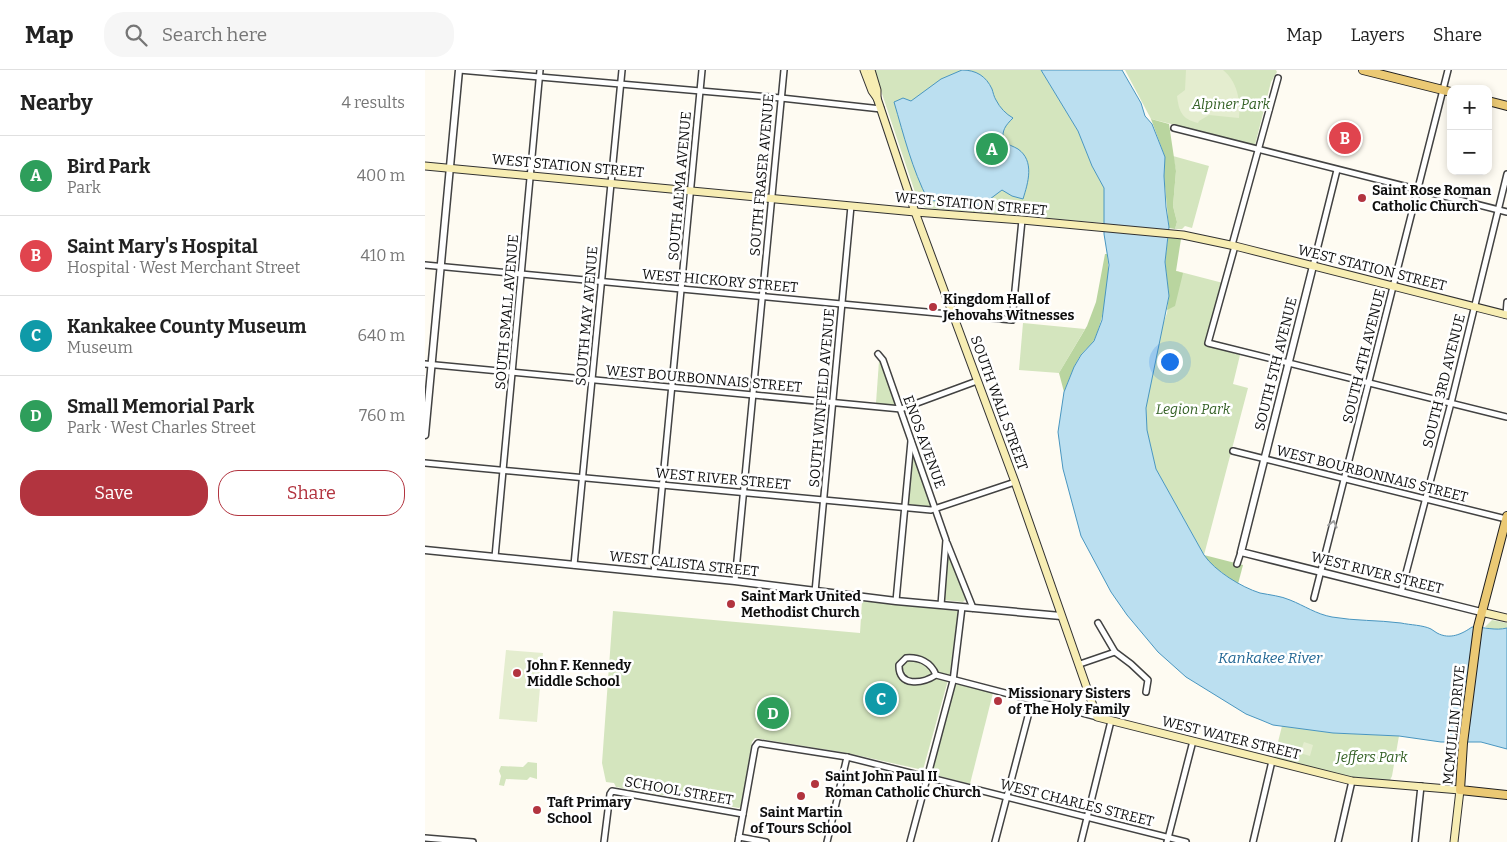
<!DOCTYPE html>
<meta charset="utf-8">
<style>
:root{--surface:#fff;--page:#f6f6f6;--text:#222;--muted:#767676;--line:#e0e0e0;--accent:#b2343f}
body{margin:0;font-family:Bitter,serif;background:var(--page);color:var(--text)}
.controls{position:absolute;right:15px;top:15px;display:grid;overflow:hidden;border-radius:10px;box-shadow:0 2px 8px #0003}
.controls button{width:45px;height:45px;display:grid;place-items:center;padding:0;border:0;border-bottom:1px solid var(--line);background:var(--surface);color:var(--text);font:25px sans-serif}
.you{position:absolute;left:744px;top:291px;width:18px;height:18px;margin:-12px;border:4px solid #fff;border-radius:50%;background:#1a73e8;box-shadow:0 0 0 8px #1a73e833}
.badge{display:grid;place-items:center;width:32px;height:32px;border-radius:50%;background:var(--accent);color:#fff;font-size:16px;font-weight:700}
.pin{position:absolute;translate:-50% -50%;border:2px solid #fff;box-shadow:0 1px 5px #0006}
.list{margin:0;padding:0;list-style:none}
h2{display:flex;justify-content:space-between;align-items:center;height:65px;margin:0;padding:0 20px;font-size:21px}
h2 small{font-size:16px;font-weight:400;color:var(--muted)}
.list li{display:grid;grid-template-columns:32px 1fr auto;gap:15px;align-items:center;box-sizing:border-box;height:80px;padding:0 20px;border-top:1px solid var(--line)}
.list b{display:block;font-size:19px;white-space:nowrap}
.list p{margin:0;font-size:16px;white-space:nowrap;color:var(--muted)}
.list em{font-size:16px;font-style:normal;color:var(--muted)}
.actions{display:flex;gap:10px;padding:15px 20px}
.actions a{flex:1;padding:11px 0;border:1px solid var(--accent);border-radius:20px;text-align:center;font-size:18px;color:var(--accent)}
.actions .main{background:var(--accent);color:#fff}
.icon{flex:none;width:28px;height:28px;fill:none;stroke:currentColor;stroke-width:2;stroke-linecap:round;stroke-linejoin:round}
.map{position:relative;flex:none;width:1082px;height:772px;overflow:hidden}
header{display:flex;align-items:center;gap:30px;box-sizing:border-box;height:70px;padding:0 25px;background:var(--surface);border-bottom:1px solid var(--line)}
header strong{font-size:24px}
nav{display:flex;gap:28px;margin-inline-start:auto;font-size:18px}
.search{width:350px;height:45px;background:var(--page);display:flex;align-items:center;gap:12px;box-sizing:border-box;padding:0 18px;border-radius:20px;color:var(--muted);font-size:19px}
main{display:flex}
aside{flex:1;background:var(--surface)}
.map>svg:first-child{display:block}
.green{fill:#d4e5be}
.forest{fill:#b9d59f}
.pitch{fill:#e4edcf}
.water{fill:#bbdff0;stroke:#4996c0}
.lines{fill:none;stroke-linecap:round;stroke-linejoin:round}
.minor-casing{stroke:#424242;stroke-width:8}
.tertiary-casing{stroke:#424242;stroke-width:9}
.secondary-casing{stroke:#313131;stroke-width:9}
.primary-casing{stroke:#202020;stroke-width:10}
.minor{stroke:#fff;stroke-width:5}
.tertiary{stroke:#fff;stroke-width:6}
.secondary{stroke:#f7edb3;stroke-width:7}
.primary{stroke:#ebc974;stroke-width:8}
.oneway{stroke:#9f9f9f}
.poi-dot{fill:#b2343f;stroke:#fff;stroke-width:2}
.labels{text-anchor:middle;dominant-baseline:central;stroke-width:5;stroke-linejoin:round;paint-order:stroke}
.park-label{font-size:14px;font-style:italic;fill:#346125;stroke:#fff}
.street-label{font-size:14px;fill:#0f0f0f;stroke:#fff}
.poi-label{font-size:14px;font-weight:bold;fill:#0f0f0f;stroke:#fff;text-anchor:start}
.water-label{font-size:15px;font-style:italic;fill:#246895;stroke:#fff}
</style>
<header>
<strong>Map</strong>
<div class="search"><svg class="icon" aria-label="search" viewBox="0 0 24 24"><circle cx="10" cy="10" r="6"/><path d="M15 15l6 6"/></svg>Search here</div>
<nav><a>Map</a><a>Layers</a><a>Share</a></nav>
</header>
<main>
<aside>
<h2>Nearby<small>4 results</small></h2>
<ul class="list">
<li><span class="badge" style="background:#2e9e5b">A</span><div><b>Bird Park</b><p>Park</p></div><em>400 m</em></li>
<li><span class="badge" style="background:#e0444e">B</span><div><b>Saint Mary's Hospital</b><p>Hospital · West Merchant Street</p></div><em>410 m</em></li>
<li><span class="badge" style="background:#0f9aa8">C</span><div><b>Kankakee County Museum</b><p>Museum</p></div><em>640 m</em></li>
<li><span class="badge" style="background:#2e9e5b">D</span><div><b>Small Memorial Park</b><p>Park · West Charles Street</p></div><em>760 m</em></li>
</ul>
<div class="actions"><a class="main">Save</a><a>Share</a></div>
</aside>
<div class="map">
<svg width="1082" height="772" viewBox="0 0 1082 772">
<rect width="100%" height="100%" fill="#fefbf2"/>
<!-- green -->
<g class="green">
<polygon points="449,0 616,0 653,61 667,96 679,118 679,153 501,138 494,134"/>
<polygon points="700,0 851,0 852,2 846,12 830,75 726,49"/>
<polygon points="748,86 784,96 767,158 760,156 757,159 750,159 752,152 748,136 751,101"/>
<polygon points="748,200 798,213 781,275 815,285 808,314 823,318 779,485 731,399 722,360 721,334 738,254 742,243"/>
<polygon points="598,253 660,259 634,303 594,300"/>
<polygon points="454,291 457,293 470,333 469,336 451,333"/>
<polygon points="488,386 490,388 506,437 482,434"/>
<polygon points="522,487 526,487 540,527 540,530 538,532 519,530"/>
<polygon points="437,531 533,541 525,603 498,700 422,683 330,668 327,672 316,736 314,738 191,717 189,713 181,712 177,693 188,541 435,563"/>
<polygon points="1067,550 1082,553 1082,558 1070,560 1060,557"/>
<polygon points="532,614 568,623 545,714 507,704 529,616"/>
<polygon points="857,656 908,663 974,666 967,706 965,710 961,710 931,708 849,688"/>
<polygon points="103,692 112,693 112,709 105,707 102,710 81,709 79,716 74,715 76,706 74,701 76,696 98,697"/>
</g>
<!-- forest -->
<g class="forest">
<polygon points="726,49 744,54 751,101 748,136 752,152 750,159 744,158 739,106 740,87"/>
<polygon points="743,167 756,169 751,201 758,203 750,236 742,240 744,226 740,192"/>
<path d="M680 184H682C686 206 679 248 670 268 667 275 659 280 655 286 648 297 644 310 639 322L634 303 662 256 671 232Z"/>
<polygon points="779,485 818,495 813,514 785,494"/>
</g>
<!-- pitch -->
<g class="pitch">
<path d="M761 0H798C812 11 816 31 814 48L784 45 774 51 773 53C757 49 754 42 752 26L760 20Z"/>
<polygon points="81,580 118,583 112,652 74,649"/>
<polygon points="879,672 888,675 885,686 875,683"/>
</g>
<!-- water -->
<g class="water">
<path d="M537 0C551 0 561 6 567 19 568 22 569 27 571 30 575 38 581 44 588 48 580 56 577 60 578 71 583 75 588 76 593 79 610 91 603 113 598 129L587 126 577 120 557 135 549 136 503 130C487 99 479 66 469 32L478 28 486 31 516 9Z"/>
<path d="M616 0H697L716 33 720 46 727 54 740 87 739 106 741 137 744 157 740 192 744 226 721 338 722 360 731 399 779 485C790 501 816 517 835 523 845 525 856 526 865 530 880 536 891 544 907 547 930 551 953 550 976 553 985 555 998 555 1006 559 1008 560 1010 562 1012 563 1025 570 1037 564 1047 557 1060 557 1070 561 1082 558V679L1056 672H1016L974 666 908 663 848 655 836 650 821 644 761 607 733 582 702 545 686 522 656 466 638 399 633 362 639 322 649 297 656 285 669 271 677 250 684 195 679 164V118L667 96 653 61Z"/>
</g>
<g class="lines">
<defs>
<g id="minor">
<polyline points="34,0 356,28 456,39"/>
<polyline points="749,58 1082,142"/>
<polyline points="807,175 853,8"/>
<polyline points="810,176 783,273 1082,347"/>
<polyline points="0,195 587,250 597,150"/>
<polyline points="888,196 912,100"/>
<polyline points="1081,245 1082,232"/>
<polyline points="453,284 458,290 521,470 516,535"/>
<polyline points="0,294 476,339 552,311"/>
<polyline points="808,381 1081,449"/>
<polyline points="0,393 506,440 590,412"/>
<polyline points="522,473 548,538"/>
<polyline points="70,487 115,0"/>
<polyline points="812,494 816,482"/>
<polyline points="149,495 197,0"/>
<polyline points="229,503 277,0"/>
<polyline points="310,511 359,0"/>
<polyline points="390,522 426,136"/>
<polyline points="976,522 1026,333 1082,104"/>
<polyline points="889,528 1023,0"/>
<polyline points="471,531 486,371"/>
<polyline points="673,553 690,582 706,594 723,610 721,622"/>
<polyline points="655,594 690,582"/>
<path d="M511 605C497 614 473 617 474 595L481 588C494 587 506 592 511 605L672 647"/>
<polyline points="314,767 341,772"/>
<polyline points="0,768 48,772"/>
<polyline points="179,772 185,724 187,721 318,744"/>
<polyline points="313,772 330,677 333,673 422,687 761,772"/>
<polyline points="402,772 422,687"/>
<polyline points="485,772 528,611 537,537"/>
<polyline points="570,772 607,631"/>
<polyline points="656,772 686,651"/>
<polyline points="742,772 768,671"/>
<polyline points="828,772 847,691"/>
<polyline points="913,772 927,711"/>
<polyline points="990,772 996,716"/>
</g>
<g id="tertiary">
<polyline points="888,196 816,482 1056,542"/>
<polyline points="0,365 34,0"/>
<polyline points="0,480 310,511 471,531 636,546"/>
</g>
<g id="secondary">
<polyline points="439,0 447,21 452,28 490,142 590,412 672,647 927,711 1035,720 1029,772"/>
<polyline points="446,0 452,20 452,28"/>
<polyline points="0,96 490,142 597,150 758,165 810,176 1082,245"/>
<polyline points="1056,542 1082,548"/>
</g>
<g id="primary">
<polyline points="938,0 1026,22"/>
<polyline points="1063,31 1082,36"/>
<polyline points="1082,446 1053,557 1038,673 1035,720 1082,725"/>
</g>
</defs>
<!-- minor casing -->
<use href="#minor" class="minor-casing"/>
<!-- tertiary casing -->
<use href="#tertiary" class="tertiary-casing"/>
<!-- secondary casing -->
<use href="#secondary" class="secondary-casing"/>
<!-- primary casing -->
<use href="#primary" class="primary-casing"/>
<!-- minor -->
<use href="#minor" class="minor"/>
<!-- tertiary -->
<use href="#tertiary" class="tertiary"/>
<!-- secondary -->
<use href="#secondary" class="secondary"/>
<!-- primary -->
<use href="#primary" class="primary"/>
</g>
<!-- one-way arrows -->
<defs><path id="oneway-chevron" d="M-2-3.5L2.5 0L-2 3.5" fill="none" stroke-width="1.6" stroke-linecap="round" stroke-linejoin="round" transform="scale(1.25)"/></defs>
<use class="oneway" href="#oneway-chevron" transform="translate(908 454) rotate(-76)"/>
<!-- markers -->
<g class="poi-dot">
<circle cx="937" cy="128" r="5"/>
<circle cx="508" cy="237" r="5"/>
<circle cx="306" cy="534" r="5"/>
<circle cx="92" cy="603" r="5"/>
<circle cx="573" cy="631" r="5"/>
<circle cx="390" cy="714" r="5"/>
<circle cx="376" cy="726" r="5"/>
<circle cx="112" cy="740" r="5"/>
</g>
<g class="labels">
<!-- park labels -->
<g class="park-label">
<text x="806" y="34">Alpiner Park</text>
<text x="768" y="339">Legion Park</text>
<text x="947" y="687">Jeffers Park</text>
</g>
<!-- street labels -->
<g class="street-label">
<text transform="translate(143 96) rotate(5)">WEST STATION STREET</text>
<text transform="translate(337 105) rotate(-85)">SOUTH FRASER AVENUE</text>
<text transform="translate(255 116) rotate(-85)">SOUTH ALMA AVENUE</text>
<text transform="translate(546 134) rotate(5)">WEST STATION STREET</text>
<text transform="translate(947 198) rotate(14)">WEST STATION STREET</text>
<text transform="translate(295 211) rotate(5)">WEST HICKORY STREET</text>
<text transform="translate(82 242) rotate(-85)">SOUTH SMALL AVENUE</text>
<text transform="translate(162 246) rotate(-85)">SOUTH MAY AVENUE</text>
<text transform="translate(939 286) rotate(-76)">SOUTH 4TH AVENUE</text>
<text transform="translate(851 294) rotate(-76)">SOUTH 5TH AVENUE</text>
<text transform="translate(279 309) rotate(5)">WEST BOURBONNAIS STREET</text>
<text transform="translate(1019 311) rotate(-76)">SOUTH 3RD AVENUE</text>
<text transform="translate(397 328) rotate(-85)">SOUTH WINFIELD AVENUE</text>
<text transform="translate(574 333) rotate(70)">SOUTH WALL STREET</text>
<text transform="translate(499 372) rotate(70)">ENOS AVENUE</text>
<text transform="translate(947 404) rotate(14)">WEST BOURBONNAIS STREET</text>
<text transform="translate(298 409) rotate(5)">WEST RIVER STREET</text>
<text transform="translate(259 494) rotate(6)">WEST CALISTA STREET</text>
<text transform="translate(952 503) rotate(14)">WEST RIVER STREET</text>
<text transform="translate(1029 655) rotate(-84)">MCMULLIN DRIVE</text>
<text transform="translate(806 668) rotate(14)">WEST WATER STREET</text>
<text transform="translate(254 721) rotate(10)">SCHOOL STREET</text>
<text transform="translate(652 733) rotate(14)">WEST CHARLES STREET</text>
</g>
<!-- poi labels -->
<g class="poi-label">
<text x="947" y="120">Saint Rose Roman<tspan x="947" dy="16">Catholic Church</tspan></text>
<text x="518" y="229">Kingdom Hall of<tspan x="518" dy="16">Jehovahs Witnesses</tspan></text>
<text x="316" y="526">Saint Mark United<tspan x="316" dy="16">Methodist Church</tspan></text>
<text x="102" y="595">John F. Kennedy<tspan x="102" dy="16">Middle School</tspan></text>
<text x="583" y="623">Missionary Sisters<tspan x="583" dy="16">of The Holy Family</tspan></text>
<text x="400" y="706">Saint John Paul II<tspan x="400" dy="16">Roman Catholic Church</tspan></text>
<text x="122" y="732">Taft Primary<tspan x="122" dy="16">School</tspan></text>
<text x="376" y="742" text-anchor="middle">Saint Martin<tspan x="376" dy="16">of Tours School</tspan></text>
</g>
<!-- water labels -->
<g class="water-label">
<text x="845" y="588">Kankakee River</text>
</g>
</g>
</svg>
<div class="controls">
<button>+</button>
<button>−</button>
</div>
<div class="you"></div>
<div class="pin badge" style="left:567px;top:79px;background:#2e9e5b">A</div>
<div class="pin badge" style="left:920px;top:68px;background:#e0444e">B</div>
<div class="pin badge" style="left:456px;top:629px;background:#0f9aa8">C</div>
<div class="pin badge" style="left:348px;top:643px;background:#2e9e5b">D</div>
</div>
</main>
